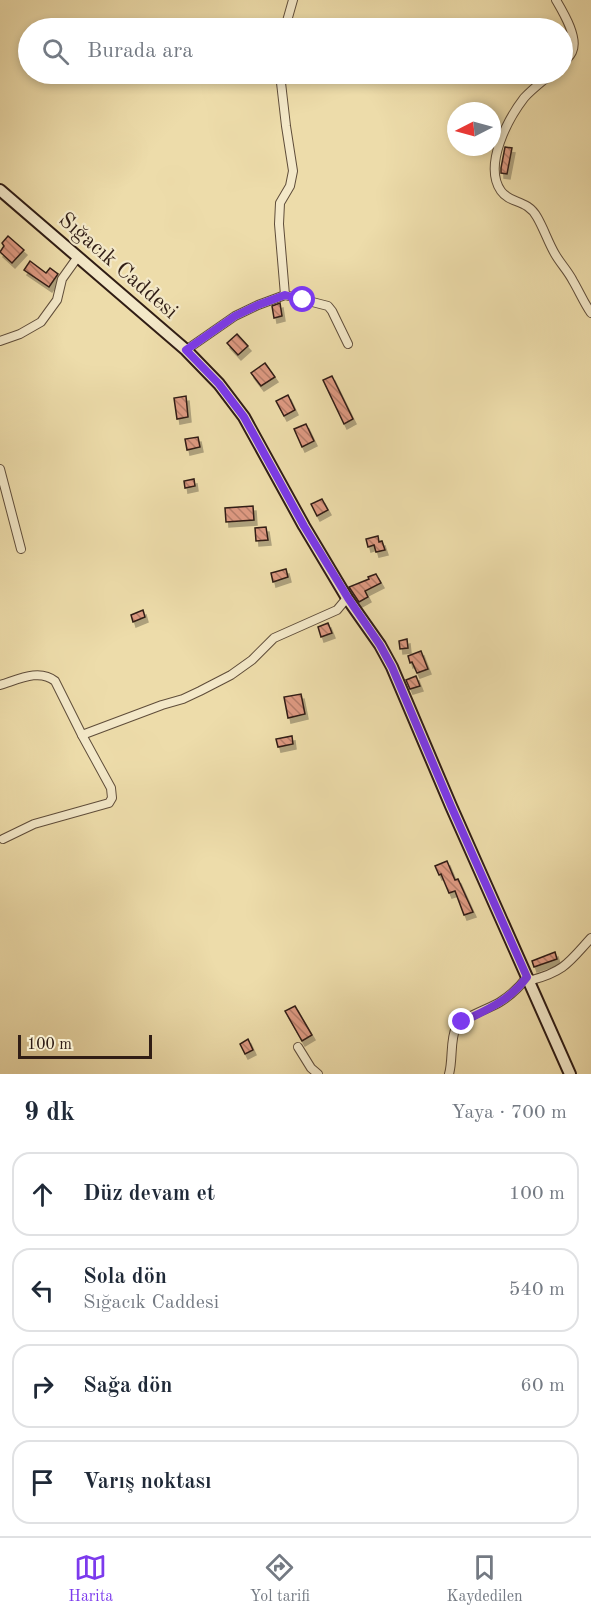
<!DOCTYPE html>
<html lang="tr">
<meta charset="utf-8">
<style>
:root{--surface:#fff;--page:#f6f6f7;--text:#1f2937;--muted:#747a83;--line:#e0e1e3;--accent:#7c3aed}
body{margin:0;font-family:"Old Standard TT",serif;background:var(--page);color:var(--text)}
.compass{position:absolute;left:447px;top:102px;width:54px;height:54px;border-radius:50%;background:var(--surface);box-shadow:0 3px 9px #0003;rotate:264deg}
.scale{position:absolute;left:18px;bottom:15px;width:134px;box-sizing:border-box;padding-left:6px;border:3px solid #301d15;border-top:0;font-size:16px;line-height:21px;white-space:nowrap;color:#301d15;-webkit-text-stroke:4px #f3e8c8;paint-order:stroke}
.stop{position:absolute;width:18px;height:18px;margin:-14px;border:4px solid #7c3aed;border-radius:50%;background:#fff}
.stop.end{background:#7c3aed;border-color:#fff;box-shadow:0 2px 6px #0008}
.list{margin:0;padding:0;list-style:none}
h2{display:flex;justify-content:space-between;align-items:center;height:78px;margin:0;padding:0 24px;font-size:26px}
h2 small{font-size:20px;font-weight:400;color:var(--muted)}
.list li{display:grid;grid-template-columns:39px 1fr auto;gap:18px;align-items:center;box-sizing:border-box;height:84px;margin:0 12px 12px;padding:0 12px;border:2px solid var(--line);border-radius:18px}
.list b{display:block;font-size:22px;white-space:nowrap}
.list p{margin:0;font-size:20px;white-space:nowrap;color:var(--muted)}
.list em{font-size:20px;font-style:normal;color:var(--muted)}
.icon{flex:none;width:33px;height:33px;fill:none;stroke:currentColor;stroke-width:2;stroke-linecap:round;stroke-linejoin:round}
.map{position:relative;flex:none;width:591px;height:1074px;overflow:hidden}
.search{position:absolute;background:var(--surface);box-shadow:0 3px 9px #0003;left:18px;right:18px;top:18px;height:66px;display:flex;align-items:center;gap:15px;box-sizing:border-box;padding:0 21px;border-radius:33px;color:var(--muted);font-size:22px}
.sheet{height:462px;background:var(--surface)}
nav{display:flex;justify-content:space-around;align-items:center;box-sizing:border-box;height:84px;border-top:2px solid var(--line);background:var(--surface);font-size:16px;color:var(--muted)}
nav a{display:grid;justify-items:center;gap:3px}
nav .on{color:var(--accent)}
.map>svg:first-child{display:block}
.building{fill:url(#building-back-hatch);stroke:#301d15;stroke-width:1.5;filter:url(#shadow)}
.lines{fill:none;stroke-linecap:round;stroke-linejoin:round}
.street-casing{stroke:#5f4d3a;stroke-width:10}
.secondary-casing{stroke:#301d15;stroke-width:14}
.street{stroke:#f3e8c8;stroke-width:8}
.secondary{stroke:#f3e8c8;stroke-width:10}
.route{stroke:#7c3aed;stroke-width:8}
.labels{text-anchor:middle;dominant-baseline:central;stroke-width:4.5;stroke-linejoin:round;paint-order:stroke}
.street-label{font-size:22px;fill:#301d15;stroke:#f3e8c8}
</style>
<div class="map">
<svg width="591" height="1074" viewBox="0 0 591 1074">
<defs>
<pattern id="building-back-hatch" width="6" height="6" patternUnits="userSpaceOnUse" patternTransform="scale(1.5)"><rect width="6" height="6" fill="#dd9981"/><path d="M-1 5l2 2M0 0l6 6M5-1l2 2" fill="none" stroke="#b47c68"/></pattern>
<filter id="shadow"><feDropShadow dx="3" dy="5" stdDeviation="0" flood-color="#0004"/></filter>
</defs>
<rect width="100%" height="100%" fill="#eddcaa"/>
<filter id="stains"><feTurbulence type="fractalNoise" baseFrequency=".00333" numOctaves="4"/><feColorMatrix values="0 0 0 0 .2 0 0 0 0 .09 0 0 0 0 .02 0 0 0 .5 -.17"/></filter>
<radialGradient id="worn" r=".72"><stop offset=".6" stop-color="#630" stop-opacity="0"/><stop offset="1" stop-color="#630" stop-opacity=".3"/></radialGradient>
<!-- building -->
<g class="building">
<polygon points="399,20 400,28 388,28 388,21"/>
<polygon points="505,147 512,148 507,174 501,173 501,168"/>
<polygon points="8,236 24,250 12,263 0,252 4,246 2,243"/>
<polygon points="30,261 46,273 50,268 58,274 49,287 24,270"/>
<polygon points="280,303 282,316 274,318 272,306"/>
<polygon points="237,334 248,346 238,355 227,343"/>
<polygon points="265,363 275,377 261,386 251,373"/>
<polygon points="332,376 353,419 344,424 323,380"/>
<polygon points="288,395 295,410 284,416 276,401"/>
<polygon points="186,396 188,417 177,419 174,398"/>
<polygon points="306,424 314,441 302,447 294,429"/>
<polygon points="198,437 200,447 187,450 185,439"/>
<polygon points="194,479 195,486 185,488 184,481"/>
<polygon points="322,499 328,510 317,516 311,504"/>
<polygon points="253,506 254,520 226,522 225,508"/>
<polygon points="266,527 268,540 256,541 255,528"/>
<polygon points="378,536 379,542 382,541 385,550 376,552 374,545 368,547 366,539"/>
<polygon points="286,569 288,577 273,582 271,573"/>
<polygon points="376,574 381,583 365,591 368,597 359,602 349,587 369,579 368,577"/>
<polygon points="143,610 145,617 133,622 131,615"/>
<polygon points="328,623 332,633 321,637 318,627"/>
<polygon points="407,639 408,648 400,649 399,641"/>
<polygon points="421,651 428,669 417,673 412,662 410,663 408,656"/>
<polygon points="416,676 420,686 410,689 406,680"/>
<polygon points="301,694 305,714 288,718 284,697"/>
<polygon points="292,736 293,744 278,747 276,739"/>
<polygon points="447,861 455,880 458,879 473,912 464,915 455,891 449,893 441,874 439,875 435,866"/>
<polygon points="555,952 557,959 534,967 532,961"/>
<polygon points="295,1006 312,1035 302,1041 285,1011"/>
<polygon points="248,1039 253,1050 245,1054 240,1044"/>
</g>
<g class="lines">
<defs>
<g id="street">
<path d="M556 0C563 12 579 38 572 52 570 56 566 60 562 63"/>
<polyline points="285,28 293,0"/>
<polyline points="280,74 286,126 293,171 290,186 280,203 279,224 285,295"/>
<path d="M551 74C543 81 532 89 524 98 508 119 483 165 501 191 510 204 527 199 537 217 544 229 548 242 555 254 560 263 568 271 573 281 579 291 584 303 591 313"/>
<polyline points="0,341 20,334 41,322 57,300 62,279 77,258"/>
<polyline points="186,350 235,316 258,305 285,295 328,306 332,311 348,344"/>
<polyline points="0,469 21,549"/>
<path d="M0 685C17 680 39 668 55 681L82 735 162 705 183 699 200 691 231 675 252 660 274 638 337 610 347 598"/>
<polyline points="3,839 34,824 109,803 112,798 111,788 82,735"/>
<polyline points="298,1047 311,1068 318,1074"/>
<path d="M449 1074C453 1061 450 1038 456 1028 462 1017 489 1009 500 1002 511 995 519 988 527 977L532 980C565 971 569 962 591 938"/>
</g>
<polyline id="secondary" points="0,190 186,350 219,384 244,417 304,526 347,598 380,645 392,667 451,806 570,1074"/>
</defs>
<!-- street casing -->
<use href="#street" class="street-casing"/>
<!-- secondary casing -->
<use href="#secondary" class="secondary-casing"/>
<!-- street -->
<use href="#street" class="street"/>
<!-- secondary -->
<use href="#secondary" class="secondary"/>
</g>
<g class="lines">
<!-- route -->
<path class="route" d="M303 300 285 295 258 305 235 316 186 350 219 384 244 417 304 526 348 598 380 645 392 667 451 806 527 977C509 1001 488 1009 462 1022"/>
</g>
<g class="labels">
<!-- street labels -->
<g class="street-label">
<text transform="translate(118 266) rotate(41)">Sığacık Caddesi</text>
</g>
</g>
<rect width="100%" height="100%" filter="url(#stains)"/>
<rect width="100%" height="100%" fill="url(#worn)"/>
</svg>
<svg class="compass" viewBox="-18 -18 36 36"><path d="M0-13l5 13h-10z" fill="#e53935"/><path d="M0 13l5-13h-10z" fill="#747a83"/></svg>
<div class="scale">100 m</div>
<div class="stop" style="left:303px;top:300px"></div>
<div class="stop end" style="left:462px;top:1022px"></div>
<div class="search"><svg class="icon" aria-label="search" viewBox="0 0 24 24"><circle cx="10" cy="10" r="6"/><path d="M15 15l6 6"/></svg>Burada ara</div>
</div>
<section class="sheet">
<h2>9 dk<small>Yaya · 700 m</small></h2>
<ul class="list">
<li><svg class="icon" aria-label="ahead" viewBox="0 0 24 24"><path d="M12 20V5M6 11l6-6 6 6"/></svg><div><b>Düz devam et</b></div><em>100 m</em></li>
<li><svg class="icon" aria-label="left" viewBox="0 0 24 24"><path d="M17 20v-9H6M10 6l-5 5 5 5"/></svg><div><b>Sola dön</b><p>Sığacık Caddesi</p></div><em>540 m</em></li>
<li><svg class="icon" aria-label="right" viewBox="0 0 24 24"><path d="M7 20v-9h11M14 6l5 5-5 5"/></svg><div><b>Sağa dön</b></div><em>60 m</em></li>
<li><svg class="icon" aria-label="arrive" viewBox="0 0 24 24"><path d="M6 21V4h12l-3 4 3 4H6"/></svg><div><b>Varış noktası</b></div></li>
</ul>
</section>
<nav>
<a class="on"><svg class="icon" aria-label="map" viewBox="0 0 24 24"><path d="M3 6l6-2 6 2 6-2v14l-6 2-6-2-6 2zM9 4v14M15 6v14"/></svg>Harita</a>
<a><svg class="icon" aria-label="directions" viewBox="0 0 24 24"><path d="M12 3l9 9-9 9-9-9zM9 14v-3h6M13 9l2 2-2 2"/></svg>Yol tarifi</a>
<a><svg class="icon" aria-label="saved" viewBox="0 0 24 24"><path d="M7 4h10v16l-5-4-5 4z"/></svg>Kaydedilen</a>
</nav>
